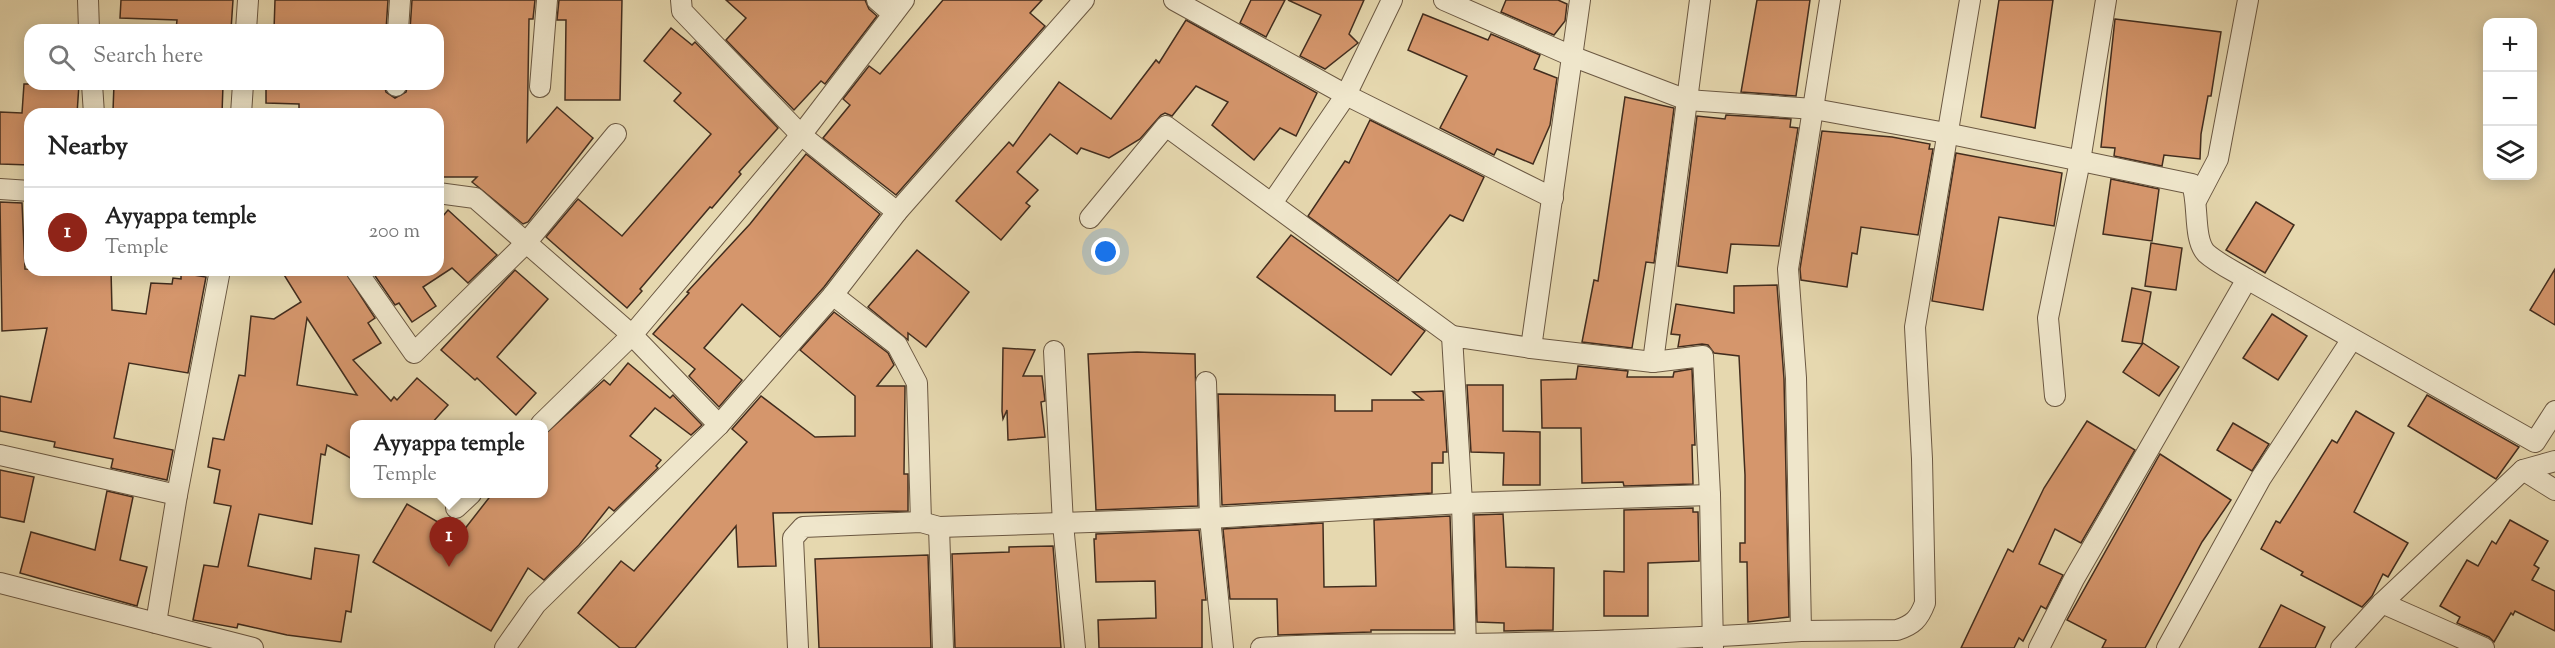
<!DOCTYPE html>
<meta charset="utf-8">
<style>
:root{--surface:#fff;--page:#f6f6f6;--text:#222;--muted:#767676;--line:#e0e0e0;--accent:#8f2418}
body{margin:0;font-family:"Sorts Mill Goudy",serif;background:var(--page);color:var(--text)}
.controls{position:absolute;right:18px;top:18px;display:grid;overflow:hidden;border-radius:12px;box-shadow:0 3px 15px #0003}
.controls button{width:54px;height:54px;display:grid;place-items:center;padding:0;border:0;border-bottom:2px solid var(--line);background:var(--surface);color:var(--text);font:30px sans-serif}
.you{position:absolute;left:1106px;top:252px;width:21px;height:21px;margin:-15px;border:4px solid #fff;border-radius:50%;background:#1a73e8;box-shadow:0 0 0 9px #1a73e833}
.badge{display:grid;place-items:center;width:39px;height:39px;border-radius:50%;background:var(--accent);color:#fff;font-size:20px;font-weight:700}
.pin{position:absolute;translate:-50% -50px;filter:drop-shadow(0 2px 3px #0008)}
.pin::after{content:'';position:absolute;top:32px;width:21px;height:18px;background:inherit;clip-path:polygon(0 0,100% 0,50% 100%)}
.popup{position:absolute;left:350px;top:420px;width:198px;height:78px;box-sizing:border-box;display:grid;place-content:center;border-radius:12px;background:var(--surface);filter:drop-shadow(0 2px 4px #0005);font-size:20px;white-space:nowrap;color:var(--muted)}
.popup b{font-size:22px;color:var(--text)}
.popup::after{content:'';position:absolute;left:50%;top:100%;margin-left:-12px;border:12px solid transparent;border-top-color:var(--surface)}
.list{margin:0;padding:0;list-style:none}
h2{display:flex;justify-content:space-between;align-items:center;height:78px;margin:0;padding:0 24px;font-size:26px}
h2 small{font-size:20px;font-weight:400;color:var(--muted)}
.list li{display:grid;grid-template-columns:39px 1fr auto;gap:18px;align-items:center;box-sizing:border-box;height:90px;padding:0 24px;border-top:2px solid var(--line)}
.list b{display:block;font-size:22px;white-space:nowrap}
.list p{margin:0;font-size:20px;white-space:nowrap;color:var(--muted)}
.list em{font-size:20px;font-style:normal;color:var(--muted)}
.icon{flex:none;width:33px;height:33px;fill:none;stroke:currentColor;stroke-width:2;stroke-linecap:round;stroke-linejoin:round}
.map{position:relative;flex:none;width:2555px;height:648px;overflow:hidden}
.search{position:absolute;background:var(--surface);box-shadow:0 3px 15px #0003;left:24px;top:24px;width:420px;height:66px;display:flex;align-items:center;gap:15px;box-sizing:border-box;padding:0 21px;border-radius:18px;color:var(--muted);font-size:22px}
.panel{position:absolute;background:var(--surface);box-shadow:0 3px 15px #0003;left:24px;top:108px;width:420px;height:168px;border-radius:18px}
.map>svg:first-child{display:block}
.building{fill:#d5966c;stroke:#422d1e;stroke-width:1.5;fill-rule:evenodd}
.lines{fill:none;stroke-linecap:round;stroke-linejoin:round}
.street-casing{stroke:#6b5842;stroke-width:22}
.street{stroke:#efe6cb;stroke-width:20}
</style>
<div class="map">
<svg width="2555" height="648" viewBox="0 0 2555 648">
<rect width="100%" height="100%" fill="#e6d8af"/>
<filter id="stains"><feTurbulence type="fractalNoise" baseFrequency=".00333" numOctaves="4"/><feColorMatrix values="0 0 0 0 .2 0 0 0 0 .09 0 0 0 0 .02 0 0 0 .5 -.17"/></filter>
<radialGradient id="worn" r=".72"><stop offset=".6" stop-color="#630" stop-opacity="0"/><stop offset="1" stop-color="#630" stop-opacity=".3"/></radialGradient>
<!-- building -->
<g class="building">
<polygon points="121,0 233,0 231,30 176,30 177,20 120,18"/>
<polygon points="275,0 388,0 386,30 274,30"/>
<polygon points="412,0 535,0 533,19 529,19 527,142 557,107 593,138 528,222 523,224 477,186 472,182 477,177 438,177 438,114 299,114 299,104 266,103 266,84 384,84 386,92 395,98 406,92 408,84 438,84 438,30 410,30"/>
<polygon points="559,0 622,0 620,100 565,100 566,20 557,20"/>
<polygon points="726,0 865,0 869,9 877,16 825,84 821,81 794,110 726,40 746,18"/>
<polygon points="943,0 1042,0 1030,13 1045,26 896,195 823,138 850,105 843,99 869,66 880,74"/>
<polygon points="1251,0 1285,0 1266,37 1240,23"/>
<polygon points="1288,0 1364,0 1349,34 1358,43 1325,69 1300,56 1321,15"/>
<polygon points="1506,0 1558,0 1567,4 1565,21 1554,35 1501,12"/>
<polygon points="1757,0 1810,0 1796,96 1741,92"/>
<polygon points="1999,0 2053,0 2035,128 1981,117"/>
<polygon points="1423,14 1488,40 1491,34 1540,55 1534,69 1557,78 1550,125 1533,164 1497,149 1494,155 1440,128 1467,76 1408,50"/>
<polygon points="2115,19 2221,32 2211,96 2208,96 2201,134 2200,159 2164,155 2162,166 2114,156 2115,148 2101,147"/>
<polygon points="1186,20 1317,93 1296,136 1280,128 1254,160 1212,125 1228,102 1196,86 1172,116 1165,113 1161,115 1140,139 1109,158 1081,148 1077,154 1050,134 1017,172 1038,190 1026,203 1030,206 1001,240 956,201 1009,142 1013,146 1059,82 1111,119 1156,60 1159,63"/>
<polygon points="671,28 692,45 695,42 778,128 739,172 741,174 712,208 710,207 640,289 642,291 627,308 546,237 578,199 622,236 711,134 674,101 681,93 644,61"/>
<polygon points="24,84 79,84 77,114 30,114 30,165 0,164 0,112 22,113"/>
<polygon points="114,84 223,85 222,114 113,111"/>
<polygon points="1625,97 1674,108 1654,263 1646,262 1632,348 1582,342 1594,280 1598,281"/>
<polygon points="1726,115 1791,119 1790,127 1798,128 1779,246 1731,244 1727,273 1678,266 1697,116 1725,119"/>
<polygon points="1370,120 1484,177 1463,221 1450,215 1398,281 1308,216 1345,161 1349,163"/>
<polygon points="1822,131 1892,137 1930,144 1929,149 1933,149 1918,235 1861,227 1857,254 1852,253 1847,287 1801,280 1800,269"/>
<polygon points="1956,153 2062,173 2054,226 1999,217 1983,310 1932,301"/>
<polygon points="806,154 880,214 824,287 780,337 742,304 704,348 742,380 719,407 689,376 695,369 653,334 689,293 687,292 750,224"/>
<polygon points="2111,179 2159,189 2152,241 2103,234"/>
<polygon points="0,202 22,203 25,269 111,270 112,310 146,314 151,283 172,284 173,278 181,279 181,273 206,277 188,373 129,363 114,438 173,450 167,480 111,468 113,459 54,447 55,442 0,431 0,396 31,402 47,328 2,331"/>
<polygon points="2256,202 2294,225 2265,273 2226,250"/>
<polygon points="448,210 497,255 468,283 452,268 423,287 436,306 412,322 399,303 395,305 371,270 438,270 438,222"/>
<polygon points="1291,235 1425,331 1391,375 1257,277"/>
<polygon points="2151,243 2182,248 2176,290 2145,286"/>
<polygon points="917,250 969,292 926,347 908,333 908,340 868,307"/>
<polygon points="2555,269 2555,325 2530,310"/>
<path d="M281 270H344L375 318 368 323 381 343 353 360 391 401 394 397 397 400 417 378 448 405 431 424H354V460L327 445 325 455 321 454 312 524 259 514 248 566 311 579 315 548 359 555 351 612 346 611 341 642 287 635 238 624 237 628 193 620 204 565 218 567 231 506 214 503 220 470 208 467 213 438 224 440 239 375 245 376 251 316 274 319 301 302ZM307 318 337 364 357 395 297 385Z"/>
<polygon points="515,270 548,299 497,357 536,393 516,415 477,378 475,380 441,350"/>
<polygon points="1777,285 1784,379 1789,617 1748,622 1747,562 1740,562 1740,543 1745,543 1745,475 1739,356 1714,353 1708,345 1702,344 1678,347 1680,335 1671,334 1676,304 1734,313 1734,286"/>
<polygon points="2132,288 2151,292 2142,344 2122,341"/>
<polygon points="834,312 888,353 894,365 877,386 905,386 904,474 908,474 908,511 773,513 776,566 738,567 736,526 635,648 620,648 578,613 621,561 634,571 747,442 732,429 761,396 815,437 855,436 855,396 800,350"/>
<polygon points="2272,314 2307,336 2278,380 2243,358"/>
<polygon points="2143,343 2179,367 2159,396 2123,372"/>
<polygon points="1003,348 1035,350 1023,376 1042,376 1045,401 1041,402 1045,437 1008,440 1007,410 1003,419 1002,411"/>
<polygon points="1137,352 1195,354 1198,506 1096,510 1088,354"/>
<polygon points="628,363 670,398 673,395 702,425 691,435 655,408 630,436 661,460 656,466 658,468 614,511 609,507 579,545 544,580 528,568 491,631 373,562 407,504 460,535 492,494 543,494 543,436 604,380 610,385"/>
<polygon points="1578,366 1628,371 1627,377 1673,377 1674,372 1692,369 1695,445 1692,445 1693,484 1624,486 1623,482 1582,483 1581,428 1542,428 1541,380 1576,379"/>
<polygon points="1467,385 1503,385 1503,431 1540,432 1540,485 1503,485 1504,453 1471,452"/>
<polygon points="1443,391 1447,452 1443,452 1443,463 1432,463 1432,493 1222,505 1218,394 1335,395 1335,411 1372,411 1372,400 1423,400 1413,392"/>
<polygon points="2427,395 2519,447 2496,479 2408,426"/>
<polygon points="2356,411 2394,433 2354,512 2408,543 2388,577 2383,574 2372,596 2362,607 2301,575 2303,572 2261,549 2276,521 2280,523 2332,440 2337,443"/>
<polygon points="2087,421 2135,450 2081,543 2055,529 2039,564 2063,575 2046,609 2041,606 2023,641 2019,638 2014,648 1961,648 2008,549 2013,552 2044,488"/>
<polygon points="2233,423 2269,444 2252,471 2217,450"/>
<polygon points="2160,454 2231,500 2202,542 2145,648 2102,648 2106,640 2067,620"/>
<polygon points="0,470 34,477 24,522 0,517"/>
<polygon points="107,491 133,497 120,560 147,567 137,606 20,573 31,532 95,550"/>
<polygon points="1693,508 1693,512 1698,512 1699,561 1648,563 1648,616 1604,616 1604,571 1624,572 1624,510"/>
<polygon points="1503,514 1506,567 1554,568 1553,630 1504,631 1504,623 1477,622 1474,515"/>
<polygon points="1450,516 1454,630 1371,630 1371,632 1278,635 1277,599 1230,599 1223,529 1323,523 1324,587 1376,586 1374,520"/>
<polygon points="2510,520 2548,541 2534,565 2539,568 2532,580 2555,591 2555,631 2515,611 2513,615 2511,613 2494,642 2489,637 2457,623 2460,617 2440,606 2467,560 2478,566 2492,541 2496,544"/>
<polygon points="1199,530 1206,600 1202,600 1202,648 1099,648 1098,620 1156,618 1155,581 1096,582 1094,539 1096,539 1096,534"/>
<polygon points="1053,546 1061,648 955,648 952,554 1009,552 1009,547"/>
<polygon points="928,555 931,648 819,648 815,559"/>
<polygon points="2281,605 2325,627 2315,648 2259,648"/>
</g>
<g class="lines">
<defs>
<g id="street">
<polyline points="88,0 89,30"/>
<polyline points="681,0 682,11 801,135 897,212"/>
<polyline points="877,0 893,14"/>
<polyline points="1174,0 1346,95 1553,198"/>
<path d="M1444 0 1574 57 1687 100 1814 109 1946 133 2192 184C2199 204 2193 239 2206 253 2217 263 2234 271 2247 279L2535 442 2555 411"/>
<polyline points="246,30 248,0"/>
<polyline points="398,30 400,0"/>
<polyline points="92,84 94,114"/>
<polyline points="396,86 396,84"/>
<polyline points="540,87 547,0"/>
<polyline points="241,114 243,84"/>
<polyline points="0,189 30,191"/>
<polyline points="438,193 475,198 632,335 719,425"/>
<polyline points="2197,199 2218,159 2248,0"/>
<polyline points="1272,203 1346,95 1392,0"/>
<polyline points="1090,218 1166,126 1452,336"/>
<polyline points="356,270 414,353 526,243 616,134"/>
<polyline points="833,295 897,345 917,383 921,522"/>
<polyline points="1531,348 1580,0"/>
<polyline points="1054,351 1063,524 1075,648"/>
<polyline points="1653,362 1700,0"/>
<polyline points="1206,382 1210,518 1223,648"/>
<polyline points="2055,396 2048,318 2080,161 2106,0"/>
<polyline points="541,424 632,335 801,135 904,0"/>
<polyline points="0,455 177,495"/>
<polyline points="2523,470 2555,490"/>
<polyline points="456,508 471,494"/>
<polyline points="939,527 943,648"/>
<polyline points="0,583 253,648"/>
<polyline points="2382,603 2484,648"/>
<polyline points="156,623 177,495 220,270"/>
<path d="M1801 631 1897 630C1913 625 1919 619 1925 603L1922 459 1915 327 1970 0"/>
<polyline points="505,648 536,604 719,425 833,295 897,212 1084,0"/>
<polyline points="798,648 793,538 803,527 921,522 939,527 1210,518 1462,503 1710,495"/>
<path d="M1261 648C1330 643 1398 645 1467 644 1578 642 1690 639 1801 631L1796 378 1788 269 1830 0"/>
<polyline points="1466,648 1462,503 1452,336 1531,348 1653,362 1703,356 1710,495 1713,648"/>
<polyline points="2039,648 2074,579 2247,279"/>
<polyline points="2167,648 2261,478 2352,339"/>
<polyline points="2341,648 2382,603 2523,470 2555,461"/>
</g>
</defs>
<!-- street casing -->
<use href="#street" class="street-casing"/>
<!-- street -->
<use href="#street" class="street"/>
</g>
<rect width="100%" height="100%" filter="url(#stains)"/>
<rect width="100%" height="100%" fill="url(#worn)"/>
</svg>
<div class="controls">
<button>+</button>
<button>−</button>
<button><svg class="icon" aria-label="layers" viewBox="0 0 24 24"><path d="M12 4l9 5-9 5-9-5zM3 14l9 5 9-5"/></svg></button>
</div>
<div class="you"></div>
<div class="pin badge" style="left:449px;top:567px">1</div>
<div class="popup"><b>Ayyappa temple</b>Temple</div>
<div class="search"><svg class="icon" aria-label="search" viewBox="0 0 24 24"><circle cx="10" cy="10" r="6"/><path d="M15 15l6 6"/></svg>Search here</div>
<section class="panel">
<h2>Nearby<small></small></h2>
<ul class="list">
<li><span class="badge">1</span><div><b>Ayyappa temple</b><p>Temple</p></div><em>200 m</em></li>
</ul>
</section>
</div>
